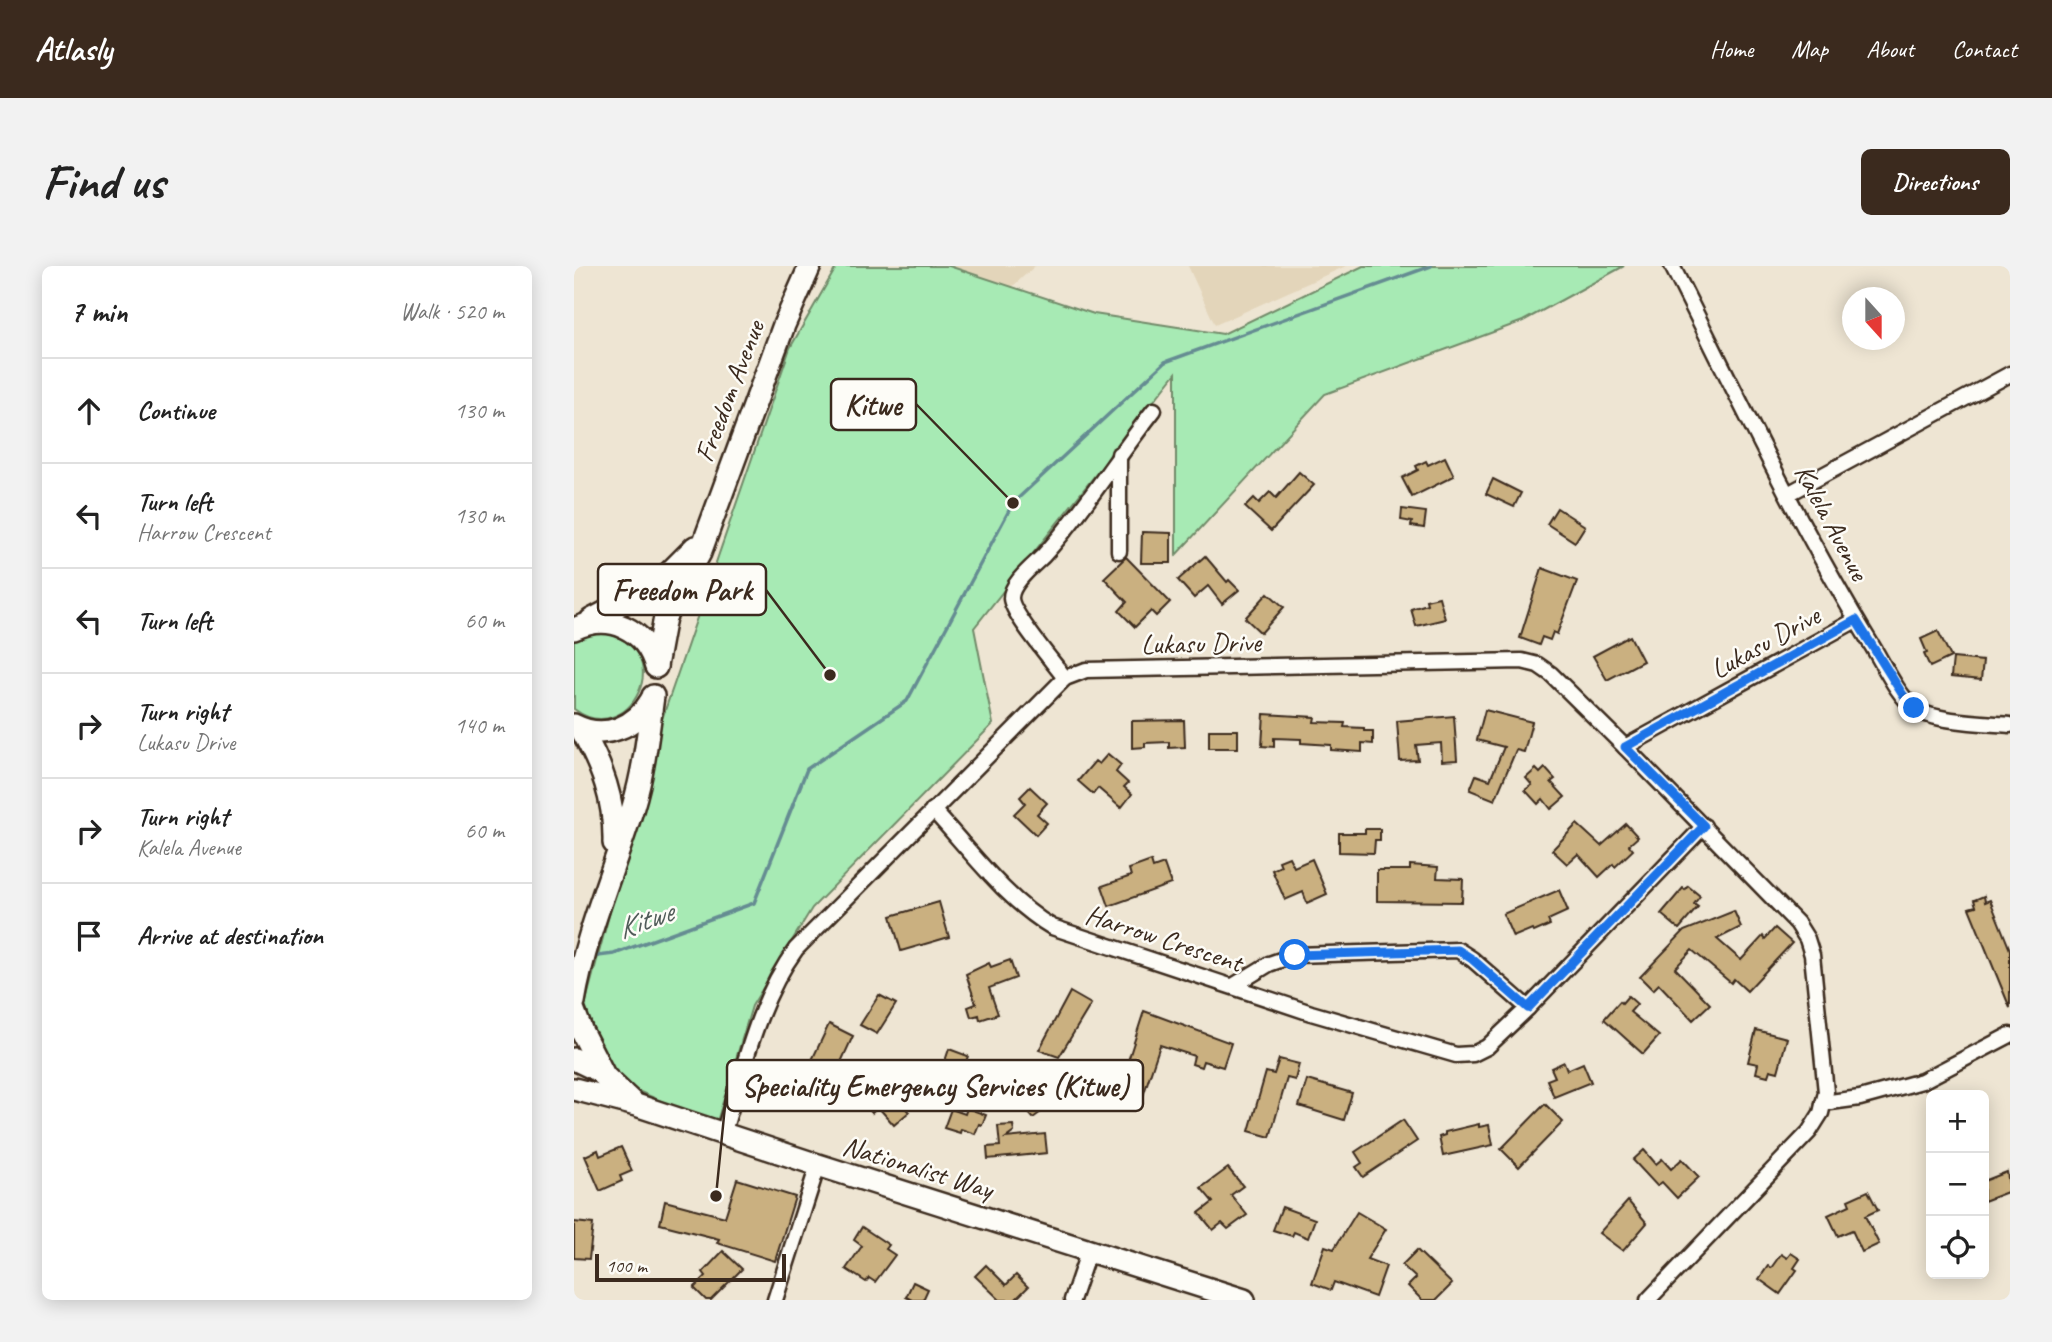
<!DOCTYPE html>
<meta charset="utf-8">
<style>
:root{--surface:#fff;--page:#f2f2f2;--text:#222;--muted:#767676;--line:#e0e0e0;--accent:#3b2a1e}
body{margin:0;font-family:Caveat,sans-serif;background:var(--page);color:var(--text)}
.controls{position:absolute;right:21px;bottom:21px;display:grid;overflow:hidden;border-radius:10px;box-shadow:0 4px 18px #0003}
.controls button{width:63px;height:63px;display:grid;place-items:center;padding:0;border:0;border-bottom:2px solid var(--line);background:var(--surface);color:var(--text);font:35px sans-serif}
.compass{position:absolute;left:1268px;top:21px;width:63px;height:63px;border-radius:50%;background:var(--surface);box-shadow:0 4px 18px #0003;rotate:159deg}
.scale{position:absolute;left:21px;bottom:18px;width:191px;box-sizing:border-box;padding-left:7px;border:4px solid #3b2a1e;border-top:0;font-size:19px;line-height:24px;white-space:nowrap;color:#3b2a1e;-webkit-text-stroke:5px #fdfcf7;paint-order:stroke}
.stop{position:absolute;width:21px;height:21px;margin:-16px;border:5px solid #1a73e8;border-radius:50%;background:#fff}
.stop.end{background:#1a73e8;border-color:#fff;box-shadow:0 2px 7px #0008}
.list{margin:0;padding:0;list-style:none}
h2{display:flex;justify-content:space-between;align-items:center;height:91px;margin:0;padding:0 28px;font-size:30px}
h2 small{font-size:23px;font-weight:400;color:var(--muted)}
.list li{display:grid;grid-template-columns:46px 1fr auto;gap:21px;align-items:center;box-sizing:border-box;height:105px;padding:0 28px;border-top:2px solid var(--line)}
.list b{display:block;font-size:26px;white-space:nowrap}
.list p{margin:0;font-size:23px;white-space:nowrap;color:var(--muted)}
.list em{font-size:23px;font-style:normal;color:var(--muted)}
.icon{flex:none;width:38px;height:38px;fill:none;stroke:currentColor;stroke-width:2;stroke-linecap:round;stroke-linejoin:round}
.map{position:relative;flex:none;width:1436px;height:1034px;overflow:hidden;border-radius:10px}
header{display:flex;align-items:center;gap:42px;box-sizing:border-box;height:98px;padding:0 35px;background:var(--accent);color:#fff}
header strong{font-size:33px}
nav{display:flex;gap:38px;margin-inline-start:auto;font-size:24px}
.intro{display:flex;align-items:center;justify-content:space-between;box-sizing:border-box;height:168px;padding:0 42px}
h1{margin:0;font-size:49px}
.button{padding:18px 32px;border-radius:10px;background:var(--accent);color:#fff;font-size:24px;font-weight:700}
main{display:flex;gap:42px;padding:0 42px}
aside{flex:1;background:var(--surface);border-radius:10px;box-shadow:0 4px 18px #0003}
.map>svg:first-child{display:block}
.built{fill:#e3d5ba}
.green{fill:#a7eab4;stroke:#718a69;stroke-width:2}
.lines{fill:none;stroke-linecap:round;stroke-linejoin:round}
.stream{stroke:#658c92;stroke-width:3.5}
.building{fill:#cab080;stroke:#3b2a1e;stroke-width:2}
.street-casing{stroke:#3b2a1e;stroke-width:19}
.secondary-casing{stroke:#3b2a1e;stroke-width:26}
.street{stroke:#fdfcf7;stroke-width:14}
.secondary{stroke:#fdfcf7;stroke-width:21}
.route{stroke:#1a73e8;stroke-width:9}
.labels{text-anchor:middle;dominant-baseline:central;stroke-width:5;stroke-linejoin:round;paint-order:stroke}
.street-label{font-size:28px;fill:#3b2a1e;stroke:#fdfcf7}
.water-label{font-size:30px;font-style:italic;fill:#505b58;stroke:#fdfcf7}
.leader{fill:none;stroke:#3b2a1e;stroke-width:2.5}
.callout-dot{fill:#3b2a1e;stroke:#fdfcf7;stroke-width:2.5}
.callout{fill:#fdfcf7;stroke:#3b2a1e;stroke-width:2.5}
.callout-label{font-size:30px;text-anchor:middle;font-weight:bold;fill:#3b2a1e}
</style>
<header>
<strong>Atlasly</strong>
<nav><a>Home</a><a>Map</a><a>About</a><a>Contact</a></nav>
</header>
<div class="intro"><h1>Find us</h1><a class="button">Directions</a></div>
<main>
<aside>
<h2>7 min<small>Walk · 520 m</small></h2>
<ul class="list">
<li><svg class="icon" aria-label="ahead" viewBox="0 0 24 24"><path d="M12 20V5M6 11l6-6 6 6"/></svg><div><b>Continue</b></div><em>130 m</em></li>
<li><svg class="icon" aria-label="left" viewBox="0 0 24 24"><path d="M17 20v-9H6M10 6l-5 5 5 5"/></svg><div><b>Turn left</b><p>Harrow Crescent</p></div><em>130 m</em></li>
<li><svg class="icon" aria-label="left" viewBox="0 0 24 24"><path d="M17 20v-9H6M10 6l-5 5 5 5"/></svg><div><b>Turn left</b></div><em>60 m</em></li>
<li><svg class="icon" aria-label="right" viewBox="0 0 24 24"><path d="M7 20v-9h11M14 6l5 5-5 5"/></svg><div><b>Turn right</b><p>Lukasu Drive</p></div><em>140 m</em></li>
<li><svg class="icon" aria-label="right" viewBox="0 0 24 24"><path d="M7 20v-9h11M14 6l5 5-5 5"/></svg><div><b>Turn right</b><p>Kalela Avenue</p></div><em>60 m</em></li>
<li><svg class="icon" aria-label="arrive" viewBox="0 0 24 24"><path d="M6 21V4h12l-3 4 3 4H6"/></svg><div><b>Arrive at destination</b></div></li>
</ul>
</aside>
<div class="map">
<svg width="1436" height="1034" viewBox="0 0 1436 1034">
<rect width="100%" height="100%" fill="#eee5d3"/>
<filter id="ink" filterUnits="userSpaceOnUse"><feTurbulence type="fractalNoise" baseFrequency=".0143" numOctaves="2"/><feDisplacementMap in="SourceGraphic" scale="14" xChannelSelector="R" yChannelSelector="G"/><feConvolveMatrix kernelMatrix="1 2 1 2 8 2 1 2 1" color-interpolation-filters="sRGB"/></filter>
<g filter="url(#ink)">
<!-- built -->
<g class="built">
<polygon points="336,0 461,0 397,58"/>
<polygon points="614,0 772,0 641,59"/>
</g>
<!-- green -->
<g class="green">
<polygon points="263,0 375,0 520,48 649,68 789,0 1050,0 949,55 751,128 602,289 602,107 400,362 419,458 238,642 178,740 142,859 48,818 9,746 87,456 216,82"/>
<path d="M26 366C109 381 55 485 0 443V375L12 368Z"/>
</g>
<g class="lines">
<!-- stream -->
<polyline class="stream" points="16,691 40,688 180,637 233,503 333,435 439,237 591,96 857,0"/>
</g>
<!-- building -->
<g class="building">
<polygon points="871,191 880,210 838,231 828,212 844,204 842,200 852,195 854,199"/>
<polygon points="725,206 740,219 697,265 671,241 680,232 685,237 696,226 702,232"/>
<polygon points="919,213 947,227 940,241 912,228"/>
<polygon points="983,242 1011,260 1001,276 973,258"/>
<polygon points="828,243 852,246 850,262 837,260 838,256 827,254"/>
<polygon points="568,266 597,267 597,297 567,297"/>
<polygon points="631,290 653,316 655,314 665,324 648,338 634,320 620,332 604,314"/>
<polygon points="552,291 596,336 582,350 577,345 561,361 545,345 553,336 530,312"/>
<polygon points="968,302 1003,315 983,368 979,366 976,374 968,371 965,379 946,372"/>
<polygon points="694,327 710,341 687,367 671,352"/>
<polygon points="865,331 871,353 842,360 837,343 853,338 852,334"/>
<polygon points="1364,365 1377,391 1356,401 1350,388 1353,387 1347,373"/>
<polygon points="1056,370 1069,395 1033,414 1019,390"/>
<polygon points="1379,392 1409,395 1407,414 1377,411"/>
<polygon points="911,444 958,456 950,486 942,484 921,534 896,524 902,509 916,514 930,481 903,474"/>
<polygon points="690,448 741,451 740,456 771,457 770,461 790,462 790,465 799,465 799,478 788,477 788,486 757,484 757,479 727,477 727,473 700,472 700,481 688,480"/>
<polygon points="880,450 883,494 868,495 867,477 842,479 844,494 826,495 823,455"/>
<polygon points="610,454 611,481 595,482 595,476 571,477 571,481 558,482 558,455"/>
<rect x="635" y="464" width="29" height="18"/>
<polygon points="534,488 547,499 542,506 554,517 550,521 558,528 547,542 524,522 519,528 504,515 521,495 525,498"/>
<polygon points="971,502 981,513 977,516 991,531 977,543 969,533 964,538 951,524 958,519 952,512 962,503 966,507"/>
<polygon points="456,521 473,537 463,548 473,557 462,569 440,548 451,537 446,531"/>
<polygon points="1003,558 1027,580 1052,558 1064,571 1055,579 1059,584 1041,601 1039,598 1025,611 1004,588 993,598 978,584"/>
<polygon points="791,563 806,563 806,574 801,574 800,587 765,586 765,567 791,567"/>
<polygon points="715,591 720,601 738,593 753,628 733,637 729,626 711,634 698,604 707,600 705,595"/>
<polygon points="577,595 579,602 590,598 597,618 535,640 528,620 557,610 555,603"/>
<polygon points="836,599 864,601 863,612 889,613 888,636 803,635 803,604 836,604"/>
<polygon points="1114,620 1126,630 1120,638 1124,641 1105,663 1087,648 1109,622 1111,624"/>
<polygon points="985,624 994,645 974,654 976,659 960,666 958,663 939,671 929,648"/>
<polygon points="1410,630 1411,636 1416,634 1436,684 1436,742 1395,642 1402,640 1400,634"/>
<polygon points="365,636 375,671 327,685 317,650"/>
<polygon points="1160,645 1167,661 1143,673 1167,694 1189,670 1191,673 1201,662 1218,677 1173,725 1160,713 1157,717 1118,684 1101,702 1136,738 1119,754 1085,718 1079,724 1066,711 1110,665"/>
<polygon points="436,694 442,712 415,722 424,748 406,754 405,749 397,751 394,741 402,738 392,708 415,697 417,701"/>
<polygon points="496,726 517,738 485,791 465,784"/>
<polygon points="305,729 322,738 303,768 286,759"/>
<polygon points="1054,730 1063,738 1056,746 1085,770 1069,788 1030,753 1046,735 1048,737"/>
<polygon points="570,745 657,777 649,801 629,795 627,801 618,798 620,790 586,779 568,833 544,826"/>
<polygon points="255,758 279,770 263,805 238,794"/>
<polygon points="1182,764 1213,772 1204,806 1196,804 1194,810 1182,807 1184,798 1174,796"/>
<polygon points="375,783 394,790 388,807 369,801"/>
<polygon points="705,793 725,798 721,814 713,812 696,871 675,865 692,806 700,808"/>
<polygon points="990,796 993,804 1009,797 1017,816 980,831 973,814 981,811 977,802"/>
<polygon points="307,814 335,846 320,859 304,841 298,847 286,833"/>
<polygon points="733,814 778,827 770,854 725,840"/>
<polygon points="472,829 479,837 459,852 452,844"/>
<polygon points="971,838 989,856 945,901 927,883"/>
<polygon points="393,842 412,849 408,859 405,858 401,868 387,863 386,867 370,862 377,843 391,848"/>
<polygon points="829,854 843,875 789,911 782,901 788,897 781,886"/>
<polygon points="905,858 905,861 915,859 919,879 869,890 865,871 871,869 871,866"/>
<polygon points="439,859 440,866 432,872 471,868 473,887 414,893 413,881 426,880 424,860"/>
<polygon points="47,881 58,905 46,910 48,915 26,925 11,890 24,884 26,890"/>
<polygon points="1070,884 1082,898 1088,893 1097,903 1108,893 1125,911 1103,932 1088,916 1083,920 1059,894"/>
<polygon points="654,902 669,920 657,929 673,949 654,963 648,957 639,964 625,947 639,936 627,922"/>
<polygon points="1433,906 1436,925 1410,935 1410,915"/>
<polygon points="163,913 221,931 201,995 143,977 145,973 86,958 91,935 151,951"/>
<polygon points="1294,925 1304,944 1291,950 1305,978 1288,986 1278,964 1264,970 1254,949 1276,939 1274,934"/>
<polygon points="1054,935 1073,957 1049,985 1025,967"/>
<polygon points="708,941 741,953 734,972 720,966 718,970 699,964"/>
<polygon points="783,946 812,963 793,993 812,1000 801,1031 760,1016 757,1024 738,1017 751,980 760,983"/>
<polygon points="0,956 19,958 15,993 0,992"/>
<polygon points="288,961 315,979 312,983 321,989 301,1016 295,1012 292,1016 272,1003 288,980 280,974"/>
<polygon points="843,984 878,1018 862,1034 848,1034 834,1020 842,1012 828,999"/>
<polygon points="149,985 168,1003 137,1034 132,1034 120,1022 132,1010 129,1006"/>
<polygon points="1217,987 1226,993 1220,1002 1223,1004 1206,1028 1185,1013 1194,1000 1197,1002 1207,988 1213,992"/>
<polygon points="412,999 432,1019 442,1009 454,1021 441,1034 426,1034 401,1010"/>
<polygon points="339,1016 354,1023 349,1034 338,1034 332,1031"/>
</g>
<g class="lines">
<defs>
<g id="street">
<path d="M1098 0C1162 126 1223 257 1297 378 1309 397 1324 431 1342 443 1360 456 1413 457 1436 459"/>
<polyline points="545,188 545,285"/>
<polyline points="1214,228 1436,108"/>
<path d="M491 412C480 397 437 347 437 332 437 317 459 300 469 290 509 246 543 191 580 144"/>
<polyline points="1051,481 1223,657 1233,673 1238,689 1252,826 1247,847 1235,866 1074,1034"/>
<path d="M359 544C396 584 431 633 478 661L737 747 882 789 899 788 913 781 954 742 1130 560"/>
<polyline points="659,720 695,698 721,689 884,684 898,693 954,742"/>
<polyline points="1249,837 1286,832 1348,815 1436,769"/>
<path d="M149 868C169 806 183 736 222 683L491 412 512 404 948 395 964 399 977 408 1051 481 1282 354"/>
<polyline points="201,1034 244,899"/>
<polyline points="498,1034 515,984"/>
</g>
<g id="secondary">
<polyline points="17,354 60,331 93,309 121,281"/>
<path d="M0 363C36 346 72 363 82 401"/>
<polyline points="82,400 91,351 126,287 210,59 236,0"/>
<path d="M0 459C31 475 62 461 78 433"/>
<path d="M7 463C28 500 41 534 40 577"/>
<path d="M0 736C11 669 39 606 59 541 70 505 74 467 79 430"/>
<polyline points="0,745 8,766 29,807"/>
<polyline points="0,793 25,805 60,838"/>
<polyline points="0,823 62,839 244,899 670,1034"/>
</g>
</defs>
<!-- street casing -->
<use href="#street" class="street-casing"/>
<!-- secondary casing -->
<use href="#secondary" class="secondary-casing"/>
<!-- street -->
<use href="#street" class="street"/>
<!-- secondary -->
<use href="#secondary" class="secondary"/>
</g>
</g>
<g class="lines" filter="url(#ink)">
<!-- route -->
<polyline class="route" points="721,689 884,684 898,693 954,742 1130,560 1051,481 1282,354 1329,429 1340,442"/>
</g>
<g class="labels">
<!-- street labels -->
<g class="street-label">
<text transform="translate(155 125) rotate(-69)">Freedom Avenue</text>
<text transform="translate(1258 256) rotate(62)">Kalela Avenue</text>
<text transform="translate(1191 376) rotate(-29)">Lukasu Drive</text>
<text transform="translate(627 377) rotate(-1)">Lukasu Drive</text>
<text transform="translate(590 672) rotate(18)">Harrow Crescent</text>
<text transform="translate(344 901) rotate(17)">Nationalist Way</text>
</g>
<!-- water labels -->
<g class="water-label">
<text transform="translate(71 654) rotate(-20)">Kitwe</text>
</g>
</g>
<!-- callouts -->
<path class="leader" d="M439 237L342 138M256 409L192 324M142 930L153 820"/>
<g class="callout-dot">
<circle cx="439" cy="237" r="7"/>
<circle cx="256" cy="409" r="7"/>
<circle cx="142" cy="930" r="7"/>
</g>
<g class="callout">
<rect x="257" y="113" width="85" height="51" rx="7"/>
<rect x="24" y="298" width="168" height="51" rx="7"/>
<rect x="153" y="794" width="416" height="51" rx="7"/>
</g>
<g class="callout-label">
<text x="299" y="149">Kitwe</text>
<text x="108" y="334">Freedom Park</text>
<text x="361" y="830">Speciality Emergency Services (Kitwe)</text>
</g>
</svg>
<div class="controls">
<button>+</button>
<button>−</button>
<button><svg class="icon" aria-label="locate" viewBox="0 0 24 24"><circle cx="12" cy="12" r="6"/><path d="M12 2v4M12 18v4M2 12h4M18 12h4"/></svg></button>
</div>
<svg class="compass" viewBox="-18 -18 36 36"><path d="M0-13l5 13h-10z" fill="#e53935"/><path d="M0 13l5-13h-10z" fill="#767676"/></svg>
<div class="scale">100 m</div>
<div class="stop" style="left:721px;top:689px"></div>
<div class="stop end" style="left:1340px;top:442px"></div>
</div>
</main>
